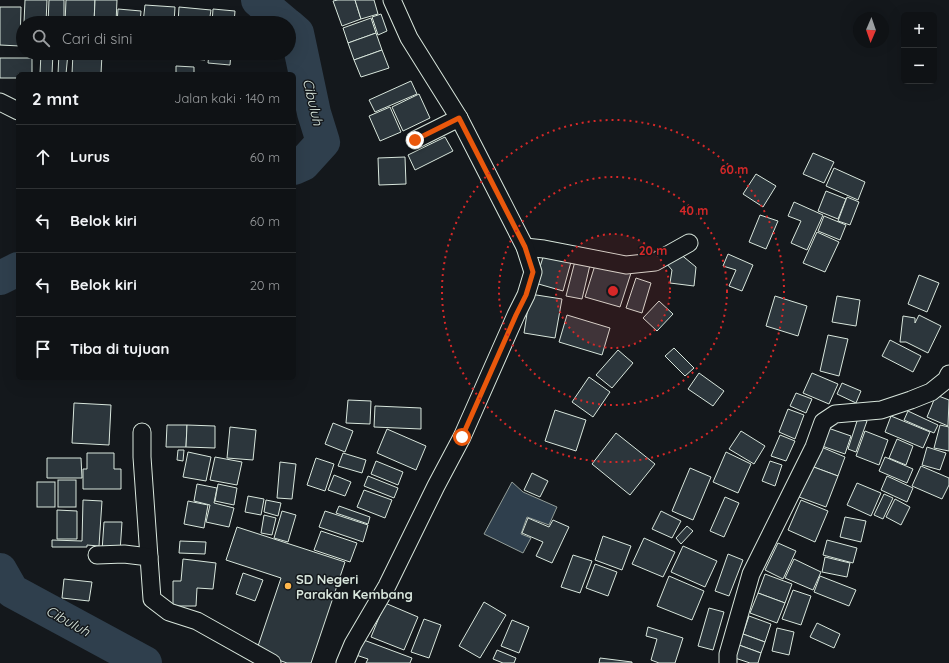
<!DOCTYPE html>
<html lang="id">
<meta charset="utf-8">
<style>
:root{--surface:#0f1215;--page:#1d2022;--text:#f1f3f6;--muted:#9b9ea0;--line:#2f3234}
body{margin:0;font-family:Quicksand,sans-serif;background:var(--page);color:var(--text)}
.controls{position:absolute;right:12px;top:12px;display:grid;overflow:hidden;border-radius:6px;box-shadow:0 4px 16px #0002}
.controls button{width:36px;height:36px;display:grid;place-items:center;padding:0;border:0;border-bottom:1px solid var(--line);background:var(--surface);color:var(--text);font:20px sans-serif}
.compass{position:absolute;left:853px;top:12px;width:36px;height:36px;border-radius:50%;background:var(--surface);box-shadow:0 4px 16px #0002;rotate:182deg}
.stop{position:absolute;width:12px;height:12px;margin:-9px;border:3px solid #ea580c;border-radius:50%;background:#fff}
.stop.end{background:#ea580c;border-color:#fff;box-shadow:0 1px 4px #0008}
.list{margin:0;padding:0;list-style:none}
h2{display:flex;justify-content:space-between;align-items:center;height:52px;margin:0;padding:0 16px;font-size:17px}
h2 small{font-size:13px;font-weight:400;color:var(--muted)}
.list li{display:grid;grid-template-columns:26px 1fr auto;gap:12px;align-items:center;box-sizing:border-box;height:64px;padding:0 16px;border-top:1px solid var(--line)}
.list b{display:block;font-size:15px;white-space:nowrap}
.list em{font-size:13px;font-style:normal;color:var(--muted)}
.icon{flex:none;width:22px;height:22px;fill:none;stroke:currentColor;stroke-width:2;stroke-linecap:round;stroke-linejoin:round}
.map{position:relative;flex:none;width:949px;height:663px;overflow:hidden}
.search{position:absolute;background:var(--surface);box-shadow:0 4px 16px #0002;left:16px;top:16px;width:280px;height:44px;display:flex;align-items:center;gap:10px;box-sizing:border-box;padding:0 14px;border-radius:22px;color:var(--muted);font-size:15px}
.panel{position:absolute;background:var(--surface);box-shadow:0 4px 16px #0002;left:16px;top:72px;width:280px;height:308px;border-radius:6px}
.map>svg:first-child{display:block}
.water{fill:#2f3f4d;stroke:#939e99}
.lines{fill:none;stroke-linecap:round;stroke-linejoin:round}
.river{stroke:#2f3f4d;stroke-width:34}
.building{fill:#2c363c;stroke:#d8e6dc}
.street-casing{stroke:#d8e6dc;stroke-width:19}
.street{stroke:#14181c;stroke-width:17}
.route{stroke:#ea580c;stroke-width:5}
.ring{fill:none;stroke:#d62828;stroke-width:2;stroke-dasharray:2 4}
.poi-dot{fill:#ffb74d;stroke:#14181c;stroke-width:1.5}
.labels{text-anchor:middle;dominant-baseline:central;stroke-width:3;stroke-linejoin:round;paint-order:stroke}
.poi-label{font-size:13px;font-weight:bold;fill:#d8e6dc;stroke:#14181c;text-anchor:start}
.water-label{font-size:14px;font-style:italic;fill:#d8e6dc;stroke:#14181c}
.centre{fill:#d62828;stroke:#14181c;stroke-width:2}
.ring-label{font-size:12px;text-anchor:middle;font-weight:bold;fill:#d62828;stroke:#14181c;stroke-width:3;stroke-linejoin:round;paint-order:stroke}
</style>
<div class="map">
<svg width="949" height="663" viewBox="0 0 949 663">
<rect width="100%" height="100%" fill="#14181c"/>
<!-- water -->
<polygon class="water" points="512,482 523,492 557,507 549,525 527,517 521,534 531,538 523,553 484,534"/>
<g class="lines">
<!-- river -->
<g class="river">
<polyline points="258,0 285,23"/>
<polyline points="289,26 297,33 314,113 323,142 303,164 294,168"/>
<polyline points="0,278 18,269"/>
<polyline points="0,570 12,591 145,663"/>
</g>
</g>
<!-- building -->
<g class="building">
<polygon points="25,0 47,0 46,23 24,23"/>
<polygon points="49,0 64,0 64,23 48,23"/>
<polygon points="66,0 95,0 94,23 65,23"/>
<polygon points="95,0 117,0 116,23 94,23"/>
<polygon points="338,0 355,0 361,19 342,26 333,1"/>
<polygon points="355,0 374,0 378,14 361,19"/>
<polygon points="145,5 175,7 174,23 143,23"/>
<polygon points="0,7 21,7 20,46 0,45"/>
<polygon points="179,7 211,10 209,23 178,23"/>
<polygon points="118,9 141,11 140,23 117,23"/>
<polygon points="213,9 235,11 234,23 212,23"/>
<polygon points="381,14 387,31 378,35 372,17"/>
<polygon points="371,18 376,33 348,43 343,28"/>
<polygon points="376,33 382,50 354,60 348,43"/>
<polygon points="382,50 389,68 361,77 354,60"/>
<polygon points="41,53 53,53 52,74 40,74"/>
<polygon points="59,53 68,53 66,74 58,74"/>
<polygon points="73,53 102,54 101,74 72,74"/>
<polygon points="141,53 171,53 171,58 140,55"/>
<polygon points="175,53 206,53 205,60 174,57"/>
<polygon points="209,53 231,53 230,65 208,63"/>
<polygon points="0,58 32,58 32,74 18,74 18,78 0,78"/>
<polygon points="176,66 194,67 194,74 176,74"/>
<polygon points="411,81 417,94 375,112 369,100"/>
<polygon points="419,94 430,118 403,131 392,107"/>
<polygon points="390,107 401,132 380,141 369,116"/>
<polygon points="445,137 453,151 415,170 408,155"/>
<polygon points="813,153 834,162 824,183 803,174"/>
<polygon points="405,157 406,184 379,185 378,158"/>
<polygon points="834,168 865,182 858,200 826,186"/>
<polygon points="756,174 776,186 763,207 743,194"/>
<polygon points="826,191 846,199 838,219 818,211"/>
<polygon points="847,197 859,202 850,225 838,221"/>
<polygon points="794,202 823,215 807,250 791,243 801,221 788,216"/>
<polygon points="760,215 778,221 766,249 749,242"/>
<polygon points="824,216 846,225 840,240 818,231"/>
<polygon points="817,232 839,242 825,272 803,263"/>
<polygon points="679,253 696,267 694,286 670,283 672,270 666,263"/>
<polygon points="544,254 571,262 563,291 535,283"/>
<polygon points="728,254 753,265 742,291 729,286 736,270 723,266"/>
<polygon points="575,261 590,265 582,299 566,296"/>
<polygon points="596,262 631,273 620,307 585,297"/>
<polygon points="919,275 939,283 927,312 908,304"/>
<polygon points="636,278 651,283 642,313 626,308"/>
<polygon points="530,294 562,299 555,338 524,333"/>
<polygon points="775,296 807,306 798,336 766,326"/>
<polygon points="837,296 860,300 856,326 832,322"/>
<polygon points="659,301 673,314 657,331 643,318"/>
<polygon points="567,315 610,328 602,355 559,342"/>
<polygon points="919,315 941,326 928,353 906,342 900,342 903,316 915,318 915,323"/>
<polygon points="828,335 848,339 839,376 820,371"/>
<polygon points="890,340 921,356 913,372 882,356"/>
<polygon points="674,348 694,368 685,376 665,356"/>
<polygon points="618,350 633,363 612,388 596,375"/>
<polygon points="699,373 724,391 713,406 688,389"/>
<polygon points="812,373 838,384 829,404 803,393"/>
<polygon points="589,377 610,392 593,417 572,402"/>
<polygon points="842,383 861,391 856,403 837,394"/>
<polygon points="796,393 812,399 806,413 790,406"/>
<polygon points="936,395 949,400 948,426 927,417"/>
<polygon points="348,400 371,401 370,424 346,423"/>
<polygon points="74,403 111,405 109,445 72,443"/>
<polygon points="375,406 421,408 421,429 374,427"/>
<polygon points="788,409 804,415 795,439 779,432"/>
<polygon points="555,410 586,420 576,451 545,441"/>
<polygon points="908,411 938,425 934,433 904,420"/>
<polygon points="891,416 930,432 923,448 885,432"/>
<polygon points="858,418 867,421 856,452 848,449"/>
<polygon points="333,423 353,431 345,452 325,444"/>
<polygon points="167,425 187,425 186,447 166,447"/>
<polygon points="187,425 215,426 215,448 186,447"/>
<polygon points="940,425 949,427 949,451 934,448"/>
<polygon points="230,427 256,430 253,460 227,458"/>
<polygon points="828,428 851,436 845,454 822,446"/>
<polygon points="387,429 426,446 416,470 377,453"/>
<polygon points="741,431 765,446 754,464 729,449"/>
<polygon points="865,431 888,440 879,465 856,456"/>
<polygon points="616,433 655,464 630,495 592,464"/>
<polygon points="780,435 795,441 786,461 771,456"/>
<polygon points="897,439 913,446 906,465 889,458"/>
<polygon points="819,446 845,457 838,476 811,466"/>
<polygon points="927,447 946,453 940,470 922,465"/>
<polygon points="178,450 184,450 183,461 177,460"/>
<polygon points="188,452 211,457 206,481 183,477"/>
<polygon points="726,452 751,464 738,493 713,482"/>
<polygon points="87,453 114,453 114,469 121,469 121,489 83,489 83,469 87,469"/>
<polygon points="343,453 366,460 362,473 338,466"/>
<polygon points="215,457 242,462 237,485 210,480"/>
<polygon points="885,457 913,469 907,483 879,471"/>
<polygon points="47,458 81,458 82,478 47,478"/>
<polygon points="316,458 334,464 325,491 307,485"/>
<polygon points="376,461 403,472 398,485 371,474"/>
<polygon points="770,461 782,465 775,486 762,481"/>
<polygon points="280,462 296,464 292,499 277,498"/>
<polygon points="811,466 838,476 826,507 799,497"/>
<polygon points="921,466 949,478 949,485 942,499 912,486"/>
<polygon points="690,468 711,477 693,520 672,511"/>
<polygon points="532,473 548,481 540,497 524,490"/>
<polygon points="334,475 351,482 345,496 328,490"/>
<polygon points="368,476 398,488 394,498 364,486"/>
<polygon points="887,476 913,488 907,502 881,490"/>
<rect x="58" y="480" width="18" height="27"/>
<rect x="37" y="482" width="18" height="25"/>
<polygon points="857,483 881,493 871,516 847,505"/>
<polygon points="197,484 217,488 214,503 234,508 229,527 206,522 210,505 194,501"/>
<polygon points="218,484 237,488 234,505 215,501"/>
<polygon points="364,490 392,500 385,518 357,507"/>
<polygon points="884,494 893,498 883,519 874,515"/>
<polygon points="248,496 264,499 261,515 245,512"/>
<polygon points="725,497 739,503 724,537 710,531"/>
<polygon points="895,499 910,507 901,525 886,517"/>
<polygon points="83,500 102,501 99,546 87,545 87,547 52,547 52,540 82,541"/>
<polygon points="266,500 281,503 278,516 264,512"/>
<polygon points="801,500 828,511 815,542 788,530"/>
<polygon points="188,501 208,505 204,528 184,524"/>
<polygon points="339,506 370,517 368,524 336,513"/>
<polygon points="57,510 77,511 77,539 57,539"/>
<polygon points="282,511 296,515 288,542 274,538"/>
<polygon points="325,511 368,525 363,542 319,527"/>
<polygon points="661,511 681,521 672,538 652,529"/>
<polygon points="264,515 276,518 272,535 261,533"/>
<polygon points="845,517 866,521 861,542 840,537"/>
<polygon points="528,518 549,527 553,520 569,527 552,563 536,556 543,542 522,533"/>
<polygon points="104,522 122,522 120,552 102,551"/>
<polygon points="687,526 693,531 681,544 676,538"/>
<polygon points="237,527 345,562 311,663 287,663 256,652 281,578 226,560"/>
<polygon points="321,531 357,543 350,562 314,550"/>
<polygon points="603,536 631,546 622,570 595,560"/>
<polygon points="644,538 675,552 663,577 632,564"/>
<polygon points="827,540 857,548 853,563 823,555"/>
<polygon points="180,541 206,542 205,554 179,553"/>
<polygon points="778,543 796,551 783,579 765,570"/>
<polygon points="683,546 717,561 705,587 671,572"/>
<polygon points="728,554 743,560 729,596 715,591"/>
<polygon points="573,555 592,561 580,593 561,587"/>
<polygon points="825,557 850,563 847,577 822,572"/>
<polygon points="183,559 216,563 213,589 197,588 196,606 173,606 173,581 181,581"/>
<polygon points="794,559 821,572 813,590 785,578"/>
<polygon points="595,564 617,572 608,596 586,588"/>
<polygon points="243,573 263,580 255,601 236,594"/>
<polygon points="765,574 792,584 785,603 758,593"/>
<polygon points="669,576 704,591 692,620 657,606"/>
<polygon points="820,576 856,590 849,606 814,592"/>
<polygon points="64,579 92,582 89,601 62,598"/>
<polygon points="793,590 811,596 801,625 782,619"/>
<polygon points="758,593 785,603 777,623 750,613"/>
<polygon points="484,602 506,615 480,658 459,646"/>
<polygon points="385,603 418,617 404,650 371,637"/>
<polygon points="709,608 724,612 713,650 698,646"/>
<polygon points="749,616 771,624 765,642 743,634"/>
<polygon points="424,619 441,625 429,658 411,652"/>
<polygon points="512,620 529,627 519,653 501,646"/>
<polygon points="817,623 840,634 834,648 810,637"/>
<polygon points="648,627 683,638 675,663 659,663 651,660 657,639 646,636"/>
<polygon points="777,628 794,632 789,655 772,651"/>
<polygon points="743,634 765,642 761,653 739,645"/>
<polygon points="361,639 412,658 410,663 366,663 368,659 356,655"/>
<polygon points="739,645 761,653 758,663 750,663 735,658"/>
<polygon points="497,650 516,658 514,663 503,663 493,659"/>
<polygon points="600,658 632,662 632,663 599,663"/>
</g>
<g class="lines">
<defs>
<g id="street">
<polyline points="0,102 18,111"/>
<polyline points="415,140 459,118"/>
<polyline points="525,247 544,249 626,265 655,262 689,243"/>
<polyline points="142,432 142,457 149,557"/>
<polyline points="97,555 124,554 149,557 152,599 169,612 197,621 272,663"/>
<polyline points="345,663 353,644 387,586 436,486 462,437 516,315 526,295 533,272 525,247 459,118 409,38 392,0"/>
<polyline points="728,663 728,654 751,574 814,447 823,422 835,414 881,410 911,400 931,392 946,380 949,374"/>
</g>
</defs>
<!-- street casing -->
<use href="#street" class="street-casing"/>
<!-- street -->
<use href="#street" class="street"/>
</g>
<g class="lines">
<!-- route -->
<polyline class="route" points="415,140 459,118 525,247 533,272 526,295 516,315 462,437"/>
</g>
<!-- distance rings -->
<circle cx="613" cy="291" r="57" fill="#d62828" fill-opacity=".12"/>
<g class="ring">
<circle cx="613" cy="291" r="57"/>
<circle cx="613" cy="291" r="114"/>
<circle cx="613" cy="291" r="171"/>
</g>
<!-- markers -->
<circle class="poi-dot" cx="288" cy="586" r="4"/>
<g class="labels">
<!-- poi labels -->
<g class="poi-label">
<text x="296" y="579">SD Negeri<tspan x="296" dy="15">Parakan Kembang</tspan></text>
</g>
<!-- water labels -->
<g class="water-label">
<text transform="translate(313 102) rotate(77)">Cibuluh</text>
<text transform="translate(68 621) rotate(29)">Cibuluh</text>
</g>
</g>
<circle cx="613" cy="291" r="6" class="centre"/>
<g class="ring-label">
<text x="734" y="174">60 m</text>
<text x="694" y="215">40 m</text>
<text x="653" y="255">20 m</text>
</g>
</svg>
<div class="controls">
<button>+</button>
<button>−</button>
</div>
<svg class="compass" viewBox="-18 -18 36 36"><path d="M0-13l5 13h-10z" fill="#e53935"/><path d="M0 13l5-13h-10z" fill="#9b9ea0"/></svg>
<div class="stop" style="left:462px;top:437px"></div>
<div class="stop end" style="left:415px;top:140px"></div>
<div class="search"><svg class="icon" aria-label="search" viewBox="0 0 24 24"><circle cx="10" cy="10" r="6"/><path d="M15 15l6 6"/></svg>Cari di sini</div>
<section class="panel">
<h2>2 mnt<small>Jalan kaki · 140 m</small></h2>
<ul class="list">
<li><svg class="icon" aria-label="ahead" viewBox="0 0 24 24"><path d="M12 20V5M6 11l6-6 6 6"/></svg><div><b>Lurus</b></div><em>60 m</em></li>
<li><svg class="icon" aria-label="left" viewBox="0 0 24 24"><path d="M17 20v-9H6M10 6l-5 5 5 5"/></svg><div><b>Belok kiri</b></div><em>60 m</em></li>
<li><svg class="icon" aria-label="left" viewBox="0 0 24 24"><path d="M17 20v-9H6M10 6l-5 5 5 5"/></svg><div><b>Belok kiri</b></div><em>20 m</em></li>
<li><svg class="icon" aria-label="arrive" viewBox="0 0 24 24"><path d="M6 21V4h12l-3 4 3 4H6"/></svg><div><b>Tiba di tujuan</b></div></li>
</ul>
</section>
</div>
